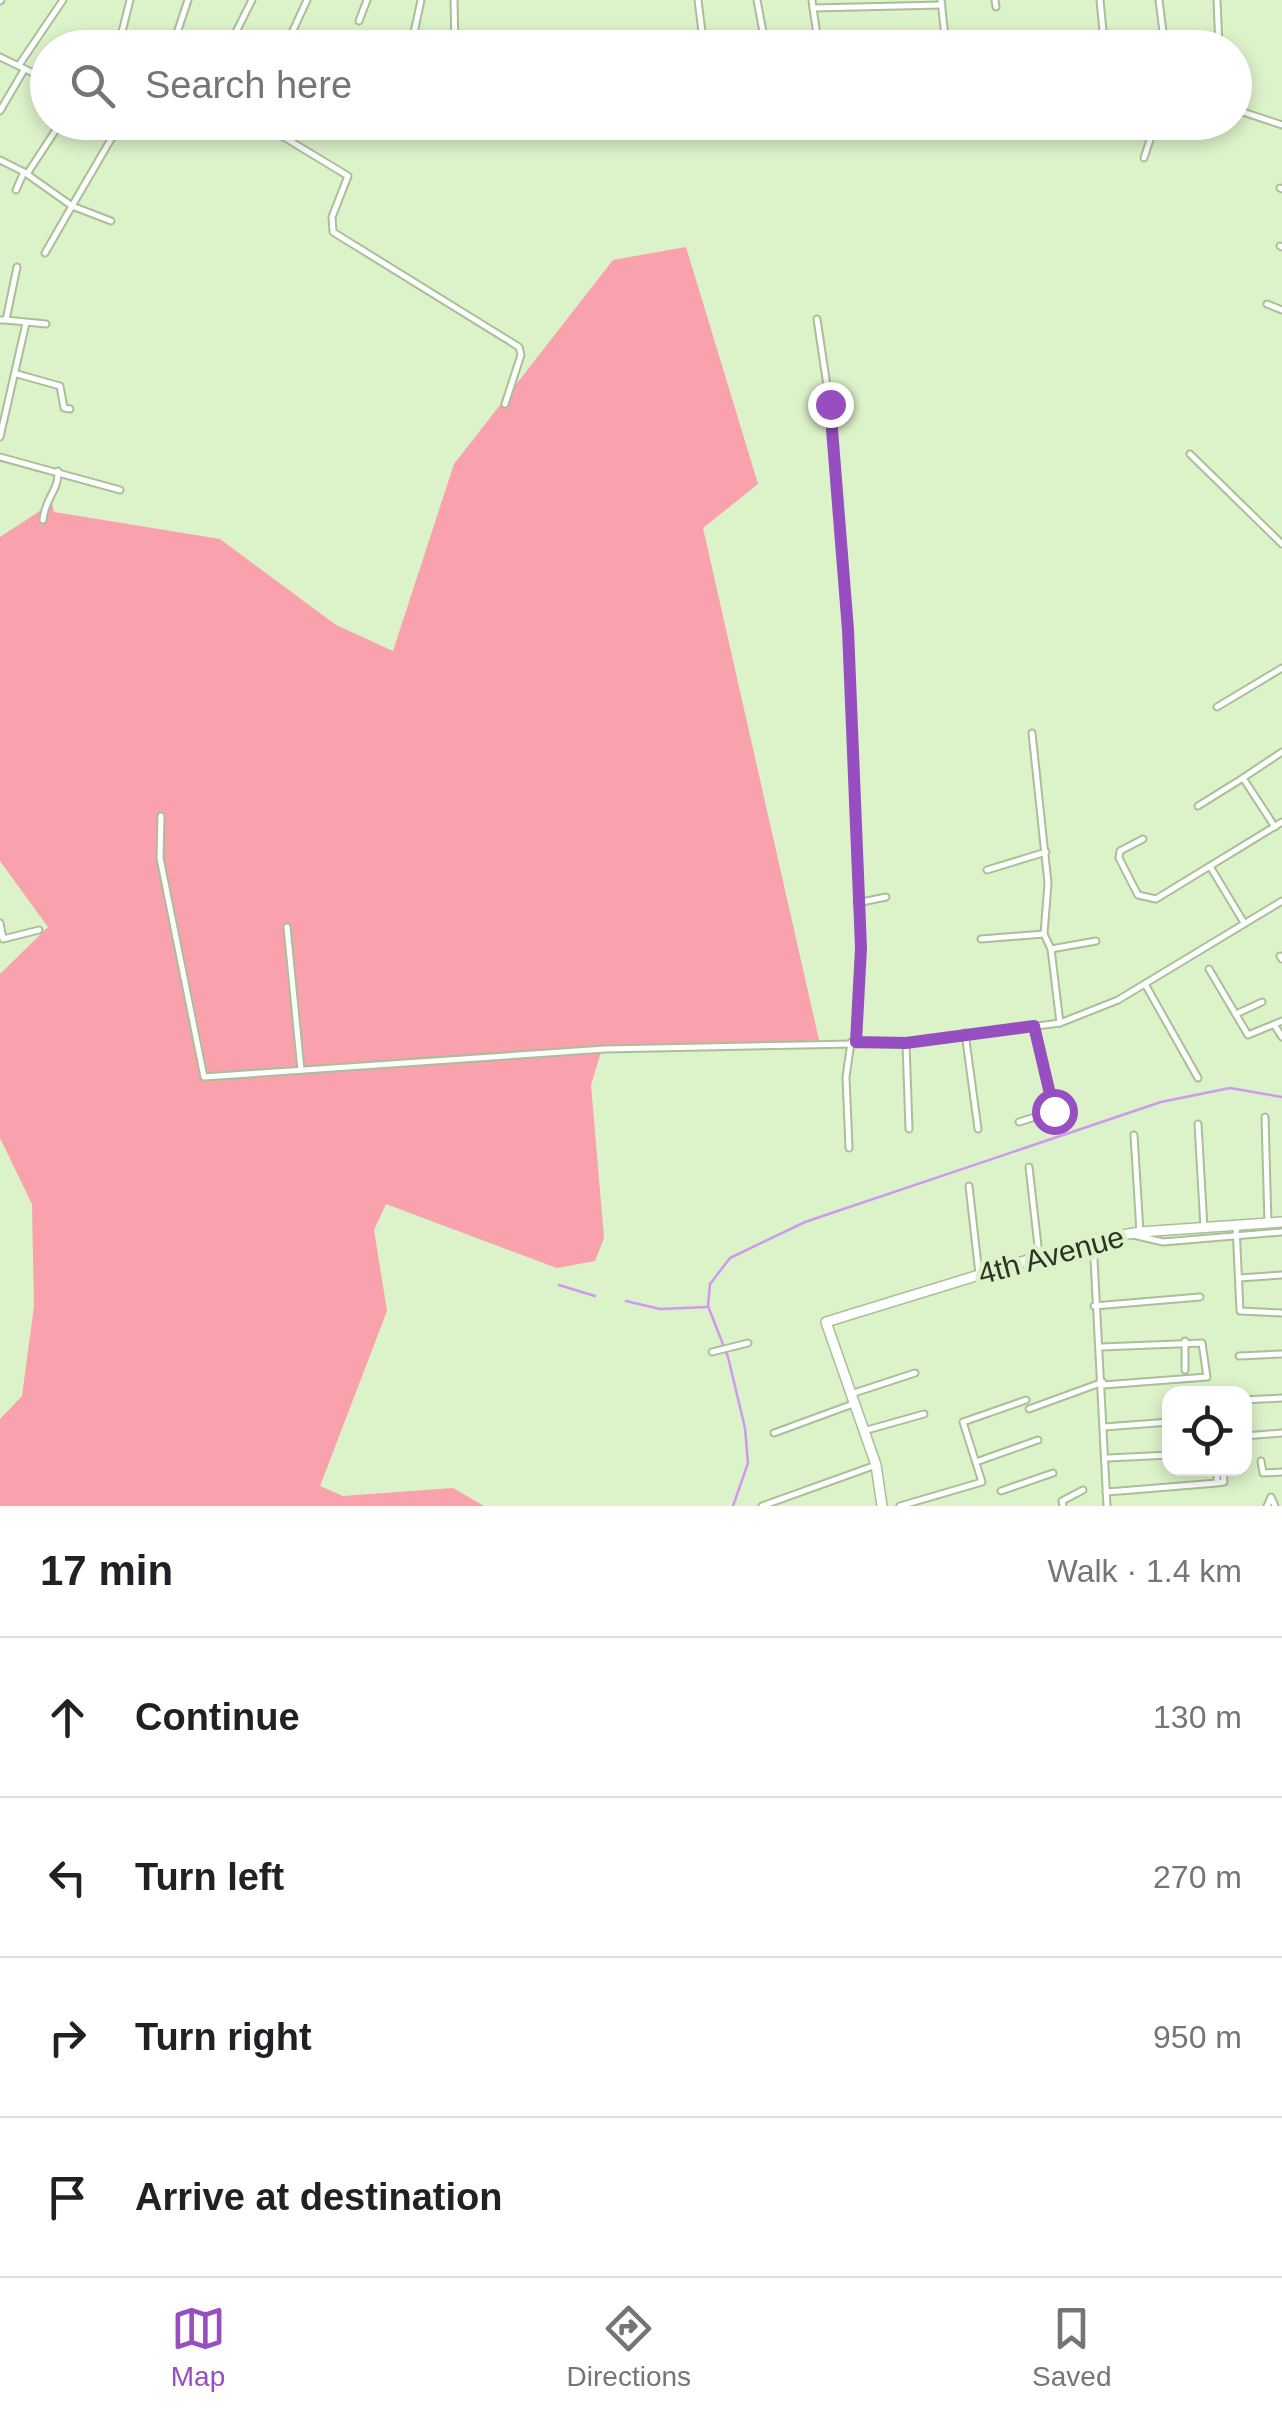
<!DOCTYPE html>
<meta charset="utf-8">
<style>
:root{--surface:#fff;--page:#f6f6f6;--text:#202124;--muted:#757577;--line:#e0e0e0;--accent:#974ec1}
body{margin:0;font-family:Arial,sans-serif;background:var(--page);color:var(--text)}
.controls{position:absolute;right:30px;bottom:30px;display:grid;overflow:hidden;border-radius:20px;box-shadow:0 5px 15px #0003}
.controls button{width:90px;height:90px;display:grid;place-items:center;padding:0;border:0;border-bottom:2px solid var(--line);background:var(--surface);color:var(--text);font:50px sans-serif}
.stop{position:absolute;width:30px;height:30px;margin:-22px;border:8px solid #974ec1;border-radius:50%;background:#fff}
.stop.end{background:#974ec1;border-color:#fff;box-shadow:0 2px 10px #0008}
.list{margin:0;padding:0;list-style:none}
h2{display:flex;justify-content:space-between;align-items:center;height:130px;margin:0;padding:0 40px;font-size:42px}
h2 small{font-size:32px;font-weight:400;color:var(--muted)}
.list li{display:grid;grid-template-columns:65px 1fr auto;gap:30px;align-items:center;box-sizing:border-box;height:160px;padding:0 40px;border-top:2px solid var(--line)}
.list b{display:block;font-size:38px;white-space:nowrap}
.list em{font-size:32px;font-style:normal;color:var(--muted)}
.icon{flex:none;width:55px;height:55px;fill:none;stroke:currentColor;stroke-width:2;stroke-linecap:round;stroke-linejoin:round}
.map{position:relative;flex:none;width:1282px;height:1506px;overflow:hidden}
.search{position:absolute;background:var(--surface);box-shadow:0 5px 15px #0003;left:30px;right:30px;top:30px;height:110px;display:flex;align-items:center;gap:25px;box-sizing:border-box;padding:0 35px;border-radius:55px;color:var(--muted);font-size:38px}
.sheet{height:770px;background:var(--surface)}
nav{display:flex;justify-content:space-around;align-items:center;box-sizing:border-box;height:140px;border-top:2px solid var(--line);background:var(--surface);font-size:28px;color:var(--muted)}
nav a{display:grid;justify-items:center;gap:5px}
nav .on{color:var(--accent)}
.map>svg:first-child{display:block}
.green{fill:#f9a1ac}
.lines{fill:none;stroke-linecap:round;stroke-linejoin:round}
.stream{stroke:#ce9af1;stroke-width:2.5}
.street-casing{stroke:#a9bf97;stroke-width:9}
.secondary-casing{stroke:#a9bf97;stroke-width:12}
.street{stroke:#fff;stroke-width:5}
.secondary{stroke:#fff;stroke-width:9}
.route{stroke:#974ec1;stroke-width:12}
.labels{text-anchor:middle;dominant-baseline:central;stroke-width:10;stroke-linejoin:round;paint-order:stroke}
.street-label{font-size:30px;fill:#2c3525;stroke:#dcf2c9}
</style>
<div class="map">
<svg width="1282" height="1506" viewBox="0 0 1282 1506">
<rect width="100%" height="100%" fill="#dcf2c9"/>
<!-- green -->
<polygon class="green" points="686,247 758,484 703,528 819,1040 601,1052 591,1085 604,1238 595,1261 557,1268 386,1204 374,1230 387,1311 320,1486 343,1496 453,1488 484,1506 0,1506 0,1419 22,1396 34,1306 32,1204 0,1138 0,974 48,927 0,861 0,537 52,503 54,512 220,539 336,625 393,651 454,464 613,260"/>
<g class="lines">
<!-- stream -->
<g class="stream">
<polyline points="559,1285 595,1296"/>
<polyline points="626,1301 660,1309 707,1307"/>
<polyline points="733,1506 748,1463 745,1428 728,1357 708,1306 710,1284 730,1258 805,1222 1161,1102 1230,1088 1282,1097"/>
</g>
<defs>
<g id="street">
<polyline points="454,0 455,46"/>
<polyline points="698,0 704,48"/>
<polyline points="757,0 766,48"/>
<polyline points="812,0 813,8 942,5"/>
<polyline points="941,0 945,37"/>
<polyline points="995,0 996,7"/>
<polyline points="1100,0 1104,41 1110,48"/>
<polyline points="1159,0 1165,48"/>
<polyline points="1217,0 1219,48"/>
<polyline points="0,1 1,0"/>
<polyline points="813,8 819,48"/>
<polyline points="359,21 367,0"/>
<polyline points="411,47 421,0"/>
<polyline points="118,48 130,0"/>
<polyline points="172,48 188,0"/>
<polyline points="228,48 252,0"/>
<polyline points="285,48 307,0"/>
<polyline points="0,57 48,80"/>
<polyline points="19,65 63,0"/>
<polyline points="1234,109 1282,125"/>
<polyline points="0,111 24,70"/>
<polyline points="259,122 348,176 332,217 333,232 519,347 521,355 505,404"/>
<polyline points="1144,158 1156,122"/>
<polyline points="0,160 24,172 16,190"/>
<polyline points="24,172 72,206 45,253"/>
<polyline points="27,174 61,122"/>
<polyline points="1280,188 1282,189"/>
<polyline points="111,221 72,206 121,122"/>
<polyline points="1280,246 1282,247"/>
<polyline points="1267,304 1282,310"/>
<polyline points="817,319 832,419 848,630 861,948 856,1042"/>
<polyline points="0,320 6,320 17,267"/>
<polyline points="6,320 46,324"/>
<polyline points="17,374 60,386 64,408 70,409"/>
<polyline points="0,437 26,323"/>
<polyline points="1190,454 1282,544"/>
<polyline points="0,457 120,490"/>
<path d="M43 520C45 497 59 491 58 471"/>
<polyline points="1217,707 1282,668"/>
<polyline points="1032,733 1048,883 1044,934 1051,949 1060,1023"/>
<polyline points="1198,806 1243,778"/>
<polyline points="161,816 160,858 204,1077 605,1049 906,1043 1060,1023 1118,1000 1282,901"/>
<polyline points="1275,827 1243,778 1282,752"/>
<polyline points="1143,839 1120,851 1119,858 1138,895 1156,899 1282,822"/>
<polyline points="1211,868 1243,921"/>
<polyline points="987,870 1046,852"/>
<polyline points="857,903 886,897"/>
<polyline points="0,923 3,939 39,930"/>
<polyline points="287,927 301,1070"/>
<polyline points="981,939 1044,934"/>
<polyline points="1051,949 1096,941"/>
<polyline points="1280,956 1282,959"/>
<polyline points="1209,969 1248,1035 1282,1021"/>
<polyline points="1145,984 1198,1078"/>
<polyline points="1236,1014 1262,1002"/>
<polyline points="1034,1026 1057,1125"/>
<polyline points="1275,1026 1282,1037"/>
<polyline points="965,1033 978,1129"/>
<polyline points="906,1043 909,1129"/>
<polyline points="1265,1117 1268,1223"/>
<polyline points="1019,1122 1054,1111"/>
<polyline points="1198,1124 1204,1228"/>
<polyline points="1134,1135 1140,1232"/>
<polyline points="849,1148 846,1077 851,1042"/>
<polyline points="1029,1167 1039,1255"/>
<polyline points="969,1186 979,1274"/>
<polyline points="1236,1226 1240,1311 1282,1313"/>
<polyline points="1133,1235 1163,1242 1282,1232"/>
<polyline points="1093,1240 1107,1506"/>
<polyline points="1239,1278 1282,1275"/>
<polyline points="1094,1306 1200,1297"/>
<polyline points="1185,1341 1185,1370"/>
<polyline points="1101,1347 1202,1343 1207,1377 1103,1385"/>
<polyline points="712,1352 748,1343"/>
<polyline points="1239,1356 1282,1354"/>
<polyline points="854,1393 915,1373"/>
<polyline points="1244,1400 1282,1398"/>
<polyline points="1029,1409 1103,1382"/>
<polyline points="1104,1427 1170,1422"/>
<polyline points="867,1430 924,1414"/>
<polyline points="774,1433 853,1404"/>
<polyline points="1244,1436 1282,1433"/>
<polyline points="1108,1458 1170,1455"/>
<polyline points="1261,1461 1263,1473 1282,1472"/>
<polyline points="976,1462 1038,1440"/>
<polyline points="1001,1491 1053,1473"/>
<polyline points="1106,1492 1120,1491 1217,1483 1224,1482 1223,1470 1217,1473 1217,1483"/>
<polyline points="762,1506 876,1465"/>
<polyline points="900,1506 982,1482 963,1422 1026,1400"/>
<polyline points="1063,1506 1062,1501 1083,1490"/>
<polyline points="1267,1506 1271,1497 1275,1506"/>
</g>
<polyline id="secondary" points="882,1506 876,1465 826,1322 1093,1240 1140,1232 1282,1222"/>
</defs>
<!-- street casing -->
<use href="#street" class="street-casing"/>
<!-- secondary casing -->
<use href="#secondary" class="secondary-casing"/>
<!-- street -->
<use href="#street" class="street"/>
<!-- secondary -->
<use href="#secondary" class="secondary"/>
</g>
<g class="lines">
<!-- route -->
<polyline class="route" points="830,404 848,630 861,948 856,1042 906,1043 1034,1026 1054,1111"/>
</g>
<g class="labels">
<!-- street labels -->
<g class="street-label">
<text transform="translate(1051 1255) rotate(-15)">4th Avenue</text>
</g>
</g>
</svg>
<div class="controls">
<button><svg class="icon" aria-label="locate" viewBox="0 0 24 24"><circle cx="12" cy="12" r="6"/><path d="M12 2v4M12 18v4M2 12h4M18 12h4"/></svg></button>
</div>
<div class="stop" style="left:1054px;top:1111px"></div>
<div class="stop end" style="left:830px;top:404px"></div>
<div class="search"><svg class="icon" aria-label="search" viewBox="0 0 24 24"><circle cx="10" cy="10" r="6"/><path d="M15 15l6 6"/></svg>Search here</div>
</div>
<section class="sheet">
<h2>17 min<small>Walk · 1.4 km</small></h2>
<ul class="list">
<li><svg class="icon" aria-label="ahead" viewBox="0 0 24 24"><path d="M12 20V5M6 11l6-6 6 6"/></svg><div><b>Continue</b></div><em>130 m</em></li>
<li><svg class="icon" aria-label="left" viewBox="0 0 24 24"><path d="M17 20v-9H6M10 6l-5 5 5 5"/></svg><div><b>Turn left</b></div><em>270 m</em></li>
<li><svg class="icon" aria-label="right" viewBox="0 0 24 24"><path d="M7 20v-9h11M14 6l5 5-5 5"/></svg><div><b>Turn right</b></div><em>950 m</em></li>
<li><svg class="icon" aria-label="arrive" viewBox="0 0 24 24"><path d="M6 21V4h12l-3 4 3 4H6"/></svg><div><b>Arrive at destination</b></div></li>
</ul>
</section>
<nav>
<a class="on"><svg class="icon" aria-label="map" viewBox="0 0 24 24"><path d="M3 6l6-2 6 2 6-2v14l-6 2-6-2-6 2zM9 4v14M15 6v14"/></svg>Map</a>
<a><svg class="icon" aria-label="directions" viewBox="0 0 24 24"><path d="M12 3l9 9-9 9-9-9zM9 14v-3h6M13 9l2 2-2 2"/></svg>Directions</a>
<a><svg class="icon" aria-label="saved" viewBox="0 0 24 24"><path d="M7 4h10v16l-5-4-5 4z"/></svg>Saved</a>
</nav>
